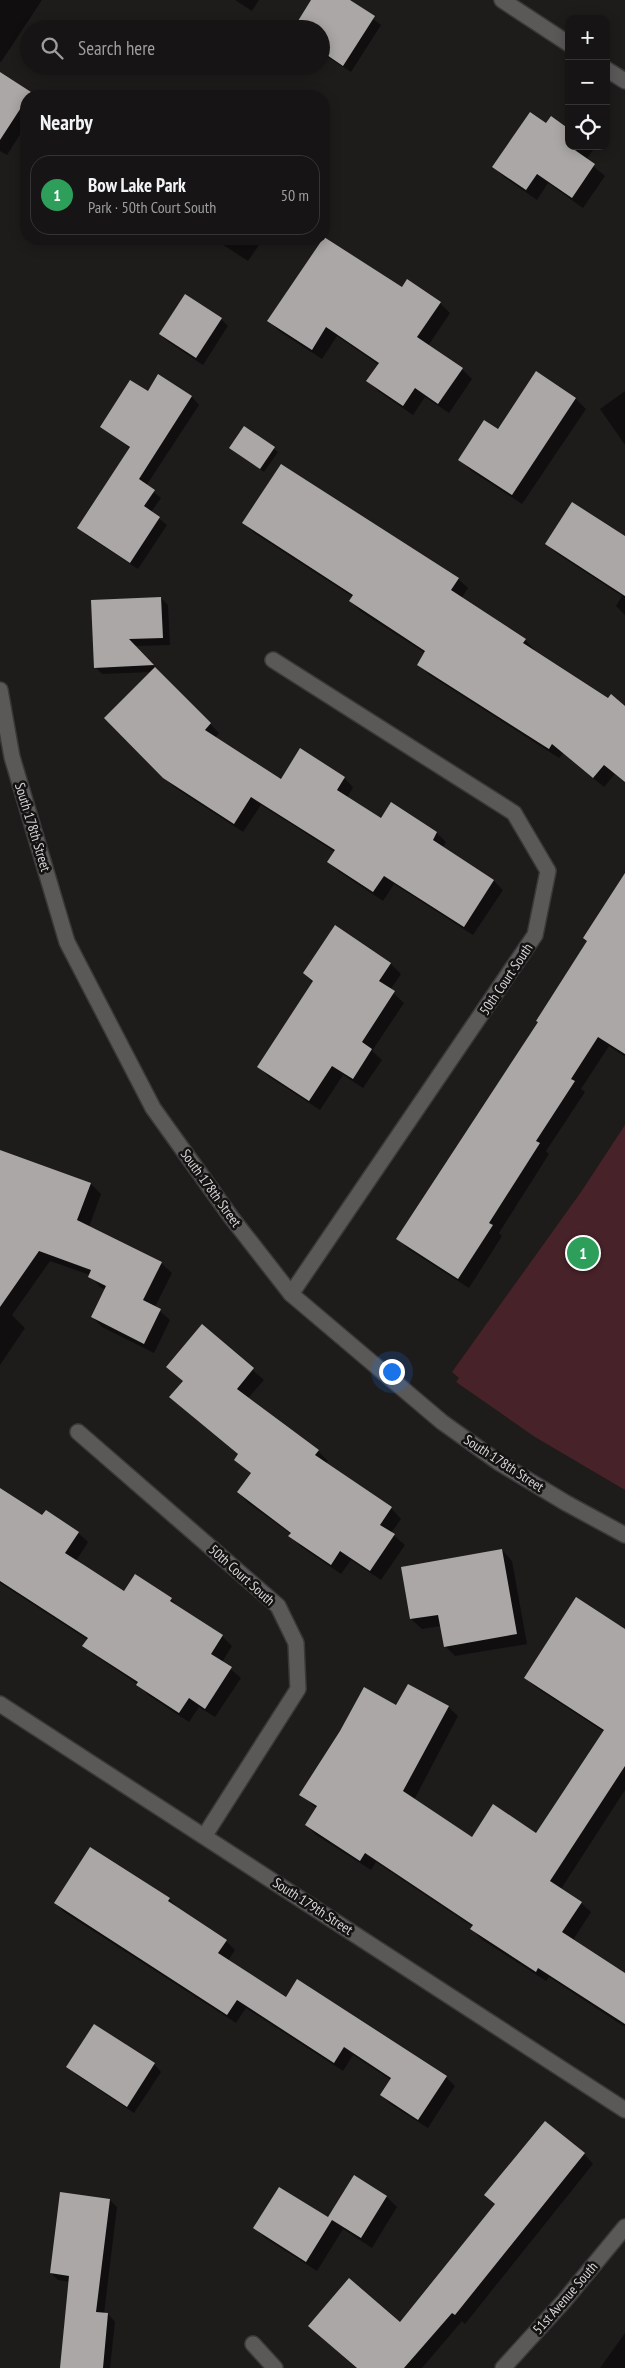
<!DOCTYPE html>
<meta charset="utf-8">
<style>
:root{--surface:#161414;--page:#232122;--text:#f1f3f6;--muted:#9e9ea0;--line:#353334;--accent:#f39aa9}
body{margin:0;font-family:"PT Sans Narrow",sans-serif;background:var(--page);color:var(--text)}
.controls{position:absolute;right:15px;top:15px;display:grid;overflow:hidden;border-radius:10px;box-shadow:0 2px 12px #0003}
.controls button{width:45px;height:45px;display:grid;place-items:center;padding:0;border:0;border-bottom:1px solid var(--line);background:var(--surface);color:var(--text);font:25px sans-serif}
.you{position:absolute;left:391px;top:1371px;width:18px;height:18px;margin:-12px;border:4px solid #fff;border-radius:50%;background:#1a73e8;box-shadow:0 0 0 8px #1a73e833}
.badge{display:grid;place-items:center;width:32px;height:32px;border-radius:50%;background:var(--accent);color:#fff;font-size:16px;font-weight:700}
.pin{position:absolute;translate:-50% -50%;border:2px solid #fff;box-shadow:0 1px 5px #0006}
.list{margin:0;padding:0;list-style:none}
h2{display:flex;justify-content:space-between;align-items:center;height:65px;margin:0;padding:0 20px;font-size:21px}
h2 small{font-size:16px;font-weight:400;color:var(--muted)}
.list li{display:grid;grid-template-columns:32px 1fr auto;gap:15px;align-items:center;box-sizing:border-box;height:80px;margin:0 10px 10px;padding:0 10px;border:1px solid var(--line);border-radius:20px}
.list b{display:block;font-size:19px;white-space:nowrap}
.list p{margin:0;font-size:16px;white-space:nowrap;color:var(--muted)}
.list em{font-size:16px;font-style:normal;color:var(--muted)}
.icon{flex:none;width:28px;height:28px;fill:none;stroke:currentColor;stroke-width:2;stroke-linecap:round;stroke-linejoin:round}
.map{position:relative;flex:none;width:625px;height:2368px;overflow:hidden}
.search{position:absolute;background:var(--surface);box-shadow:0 2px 12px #0003;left:20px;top:20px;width:310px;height:55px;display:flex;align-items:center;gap:12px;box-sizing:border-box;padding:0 18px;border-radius:28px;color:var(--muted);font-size:19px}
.panel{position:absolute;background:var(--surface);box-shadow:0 2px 12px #0003;left:20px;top:90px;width:310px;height:155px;border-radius:20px}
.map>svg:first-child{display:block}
.green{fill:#472229}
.shadow{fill:#0007}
.building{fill:#aba7a7}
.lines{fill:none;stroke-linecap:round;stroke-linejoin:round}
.minor-casing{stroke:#3a3838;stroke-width:18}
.minor{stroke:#5b5858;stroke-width:15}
.labels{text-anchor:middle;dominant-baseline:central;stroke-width:5;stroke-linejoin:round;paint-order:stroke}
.street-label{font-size:14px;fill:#d9d7d8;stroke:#151212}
</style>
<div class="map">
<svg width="625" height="2368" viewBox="0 0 625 2368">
<rect width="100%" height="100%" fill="#1e1b1b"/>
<!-- green -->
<polygon class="green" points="625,1125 625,1490 535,1437 456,1382 459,1378 452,1372 581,1192"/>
<!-- shadow -->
<g class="shadow">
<polygon points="0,0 42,0 1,62 0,61"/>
<polygon points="235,0 259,0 252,11"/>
<polygon points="313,0 348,0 381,25 351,72 321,53 321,29"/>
<polygon points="0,73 33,96 26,96 26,125 7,155 0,151"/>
<polygon points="569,146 589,146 593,150 586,160 605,176 583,208 548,183 537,200 504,177 494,167"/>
<polygon points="146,239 157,239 154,244"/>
<polygon points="214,239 263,239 248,261"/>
<polygon points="322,239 402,289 440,303 450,313 428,346 462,369 472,379 449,413 425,397 413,415 378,391 368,381 379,365 337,336 322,359 279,331 269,321"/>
<polygon points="221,319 228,326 203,365 167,341 160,334"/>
<polygon points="536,373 576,399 586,409 522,504 470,470 460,459 498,431"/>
<polygon points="159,376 192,397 199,405 146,486 161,498 151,512 167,525 138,569 86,535 79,528 131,449 101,427 148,393"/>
<polygon points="625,391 625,445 600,409"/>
<polygon points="244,427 278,452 264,472 234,451"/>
<polygon points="244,523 458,579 468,588 461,599 525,640 535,650 533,652 608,700 625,707 625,782 615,774 604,787 563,753 559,758 428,674 418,664 425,653 360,611 350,601 353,597 254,533"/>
<polygon points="625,537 625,615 616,606 622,596 556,553 547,544"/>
<polygon points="161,598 168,605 170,645 134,646 219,733 215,738 281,781 344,778 353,787 347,798 381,820 392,804 437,833 446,842 443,847 494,881 503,890 473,935 394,884 383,901 338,871 329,862 335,852 261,805 243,832 174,787 106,718 152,672 102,674 95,667"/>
<polygon points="625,902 625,1057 609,1046 581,1089 585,1092 546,1151 549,1154 499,1233 502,1236 469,1288 408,1249 398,1239"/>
<polygon points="391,964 401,974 390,990 404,1003 372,1051 382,1060 363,1088 343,1075 320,1110 269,1077 259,1067 313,983 304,973"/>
<polygon points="2,1152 91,1184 101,1194 89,1227 161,1263 172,1273 155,1307 170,1320 154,1353 102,1327 92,1317 106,1290 100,1287 90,1275 50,1261 12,1315 25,1328 0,1365 0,1156"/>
<polygon points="202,1326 264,1380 248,1398 318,1451 328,1461 326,1464 391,1508 401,1519 391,1533 405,1545 381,1580 351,1560 341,1574 300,1546 290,1536 291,1534 248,1503 238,1492 252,1474 236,1460 239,1455 181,1407 184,1382 168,1367"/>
<polygon points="0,1489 43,1517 78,1533 88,1542 76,1561 124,1593 171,1599 180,1609 222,1636 232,1646 222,1662 241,1678 215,1717 199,1707 189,1722 148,1695 139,1685 94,1655 84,1646 88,1640 0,1583"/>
<polygon points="502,1550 512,1561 527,1644 455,1656 445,1646 441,1626 422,1629 411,1619"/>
<polygon points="625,1634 625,1790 561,1889 581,1903 591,1912 573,1940 625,1975 625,2027 549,1977 546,1981 481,1939 472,1929 473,1927 376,1862 371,1870 316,1835 306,1825 317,1809 301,1794 397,1707 448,1707 458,1716 414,1800 472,1839 536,1835 604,1732 535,1687 525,1677"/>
<polygon points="169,1899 178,1908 226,1941 235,1950 228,1961 286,1999 446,2077 455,2086 428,2128 390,2104 381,2095 391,2080 353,2055 343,2071 246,2008 236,2023 64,1912 55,1903"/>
<polygon points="154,2064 161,2072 134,2113 75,2074 68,2067"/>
<polygon points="584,2154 593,2164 465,2324 462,2321 422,2368 356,2368 319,2335 400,2324 496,2205 486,2195"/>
<polygon points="355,2177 387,2197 397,2207 372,2248 343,2229 317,2271 265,2238 255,2228 328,2219"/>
<polygon points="110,2200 117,2207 104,2314 108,2314 115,2322 110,2368 61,2368 70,2282 58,2280 51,2273"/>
<polygon points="625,2333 625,2368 600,2368"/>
</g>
<!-- building -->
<g class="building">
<polygon points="311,0 350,0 375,16 343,66 321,51 321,29 293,29"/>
<polygon points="0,72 31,92 26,96 26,100 0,140"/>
<polygon points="530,112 546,123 551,116 569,129 569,146 595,164 572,198 537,174 526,190 492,167"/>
<polygon points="324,237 402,287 407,279 441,302 417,337 463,368 438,404 415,388 403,406 366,381 379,363 326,327 312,350 267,321"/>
<polygon points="185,294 222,318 196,358 159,334"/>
<polygon points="536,371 576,398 512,495 458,460 484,420 498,429"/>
<polygon points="158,374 192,396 139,479 155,490 144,506 160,517 130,563 77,528 130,447 100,427 130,380 148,391"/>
<polygon points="244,426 275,447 260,469 229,448"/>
<polygon points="281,464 459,578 451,590 526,639 523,643 608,698 611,694 625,706 625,782 604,765 593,778 552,744 549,749 417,665 425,651 349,601 353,595 242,523"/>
<polygon points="572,502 625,536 625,596 545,544"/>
<polygon points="161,597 163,638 129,639 154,665 94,668 91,600"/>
<polygon points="155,667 211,723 205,730 281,779 300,748 345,777 337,790 381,818 391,802 437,832 433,840 494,880 464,927 384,876 373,892 327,862 335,850 251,797 234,824 163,778 104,718"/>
<polygon points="625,873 625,1054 598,1037 571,1079 575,1081 536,1141 540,1143 489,1223 493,1225 458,1279 396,1239 538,1022 536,1021 587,941 583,938"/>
<polygon points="335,925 391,963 379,981 395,991 362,1042 372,1049 353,1079 332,1066 309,1101 257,1067 313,981 303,973"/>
<polygon points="0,1150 91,1183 77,1220 162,1262 143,1300 161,1309 144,1344 91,1317 106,1286 88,1277 91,1270 39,1251 0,1307"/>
<polygon points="202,1324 254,1368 237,1389 319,1450 315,1455 392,1507 380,1525 395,1534 370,1571 340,1551 331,1565 288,1536 291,1533 237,1492 251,1473 234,1460 238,1454 169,1397 183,1381 166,1367"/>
<polygon points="0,1488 42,1515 46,1510 79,1532 65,1553 84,1565 124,1591 135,1574 172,1598 170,1601 223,1635 211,1654 232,1667 205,1709 189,1698 179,1713 136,1685 138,1682 82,1646 88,1638 0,1581"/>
<polygon points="502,1549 517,1634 444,1647 438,1615 410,1619 401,1567"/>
<polygon points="576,1597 625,1629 625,1766 550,1881 582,1902 562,1932 625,1973 625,2024 538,1968 536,1972 470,1929 473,1925 365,1853 360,1861 305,1825 317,1806 299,1795 340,1731 364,1687 396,1705 408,1684 449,1706 403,1791 472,1837 493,1804 536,1833 604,1730 524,1678"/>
<polygon points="90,1847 170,1898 168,1901 227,1940 218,1953 286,1997 297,1979 447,2076 418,2120 380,2095 391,2078 344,2047 334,2063 237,2000 227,2015 54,1903"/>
<polygon points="94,2024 155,2063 127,2107 66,2067"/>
<polygon points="545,2121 585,2153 455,2315 452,2313 404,2368 357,2368 308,2326 349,2278 400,2322 495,2204 484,2195"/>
<polygon points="354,2175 387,2196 361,2238 332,2220 306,2262 253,2228 279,2187 328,2217"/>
<polygon points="60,2192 110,2199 96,2312 108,2313 103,2368 60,2368 69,2276 50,2273"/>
</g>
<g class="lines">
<defs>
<g id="minor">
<polyline points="502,0 569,44"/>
<polyline points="606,69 625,81"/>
<polyline points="273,660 514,813 548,871 535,935 291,1294"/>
<polyline points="0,690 12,757 67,942 153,1108 231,1217 291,1294 442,1422 498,1462 566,1503 625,1535"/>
<polyline points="78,1432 278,1606 296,1643 298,1689 205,1835"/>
<polyline points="0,1704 625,2110"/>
<polyline points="253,2344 275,2368"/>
<polyline points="503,2368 564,2301 625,2227"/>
</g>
</defs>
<!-- minor casing -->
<use href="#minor" class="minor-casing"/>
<!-- minor -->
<use href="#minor" class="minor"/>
</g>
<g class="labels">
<!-- street labels -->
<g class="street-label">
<text transform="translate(33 827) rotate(73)">South 178th Street</text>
<text transform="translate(506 979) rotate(-56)">50th Court South</text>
<text transform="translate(211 1188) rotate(54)">South 178th Street</text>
<text transform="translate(504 1463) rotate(33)">South 178th Street</text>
<text transform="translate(242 1575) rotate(42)">50th Court South</text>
<text transform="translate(313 1906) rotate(33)">South 179th Street</text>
<text transform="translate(565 2298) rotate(-49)">51st Avenue South</text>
</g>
</g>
</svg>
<div class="controls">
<button>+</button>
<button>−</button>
<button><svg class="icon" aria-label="locate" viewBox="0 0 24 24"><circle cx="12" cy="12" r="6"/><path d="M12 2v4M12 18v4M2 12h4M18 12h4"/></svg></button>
</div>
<div class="you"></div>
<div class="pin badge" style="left:583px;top:1253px;background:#2e9e5b">1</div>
<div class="search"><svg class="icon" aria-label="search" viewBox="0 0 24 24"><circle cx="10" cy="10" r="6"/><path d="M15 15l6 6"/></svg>Search here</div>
<section class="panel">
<h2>Nearby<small></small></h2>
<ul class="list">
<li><span class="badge" style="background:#2e9e5b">1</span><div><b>Bow Lake Park</b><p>Park · 50th Court South</p></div><em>50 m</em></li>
</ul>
</section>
</div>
